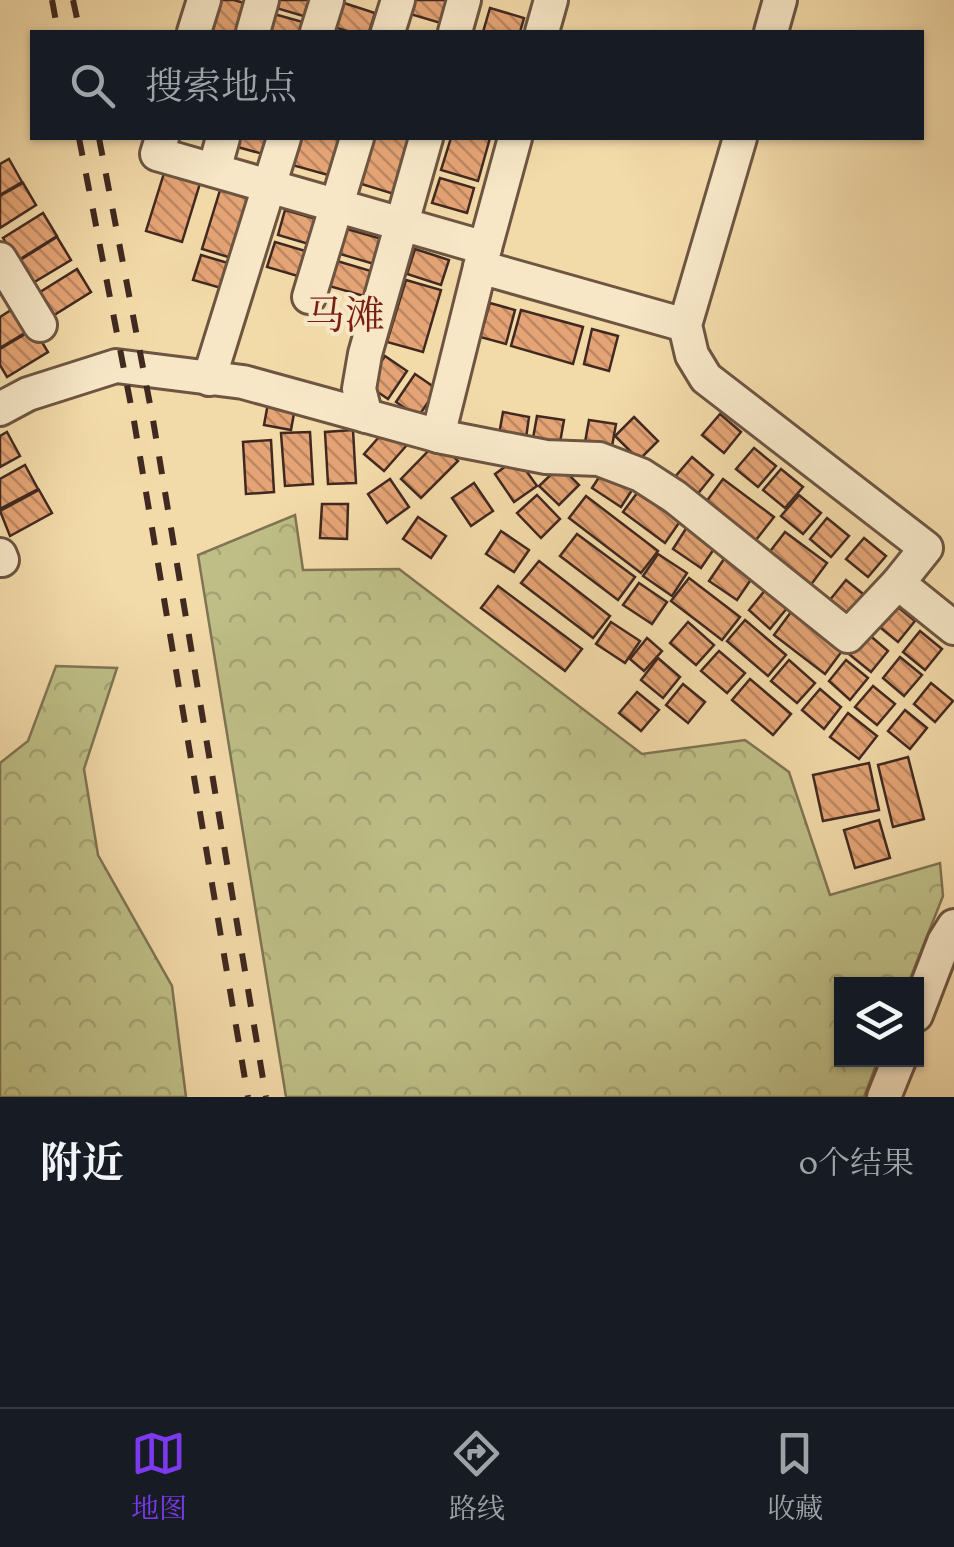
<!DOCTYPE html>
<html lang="zh">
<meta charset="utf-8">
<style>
:root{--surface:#171b24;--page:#20242c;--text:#f1f3f6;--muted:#9ea1a6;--line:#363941;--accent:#7c3aed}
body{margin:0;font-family:Vollkorn,"Noto Serif SC",serif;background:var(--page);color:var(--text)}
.controls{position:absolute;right:30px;bottom:30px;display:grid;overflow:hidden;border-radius:0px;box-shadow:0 2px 8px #0004}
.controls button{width:90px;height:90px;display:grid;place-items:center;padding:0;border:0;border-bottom:2px solid var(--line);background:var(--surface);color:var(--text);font:50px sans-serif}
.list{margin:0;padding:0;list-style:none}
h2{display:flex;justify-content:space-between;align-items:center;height:130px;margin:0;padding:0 40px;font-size:42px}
h2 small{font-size:32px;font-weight:400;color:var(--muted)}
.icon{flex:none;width:55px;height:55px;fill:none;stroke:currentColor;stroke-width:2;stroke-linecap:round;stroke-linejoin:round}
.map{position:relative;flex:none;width:954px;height:1097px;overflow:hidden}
.search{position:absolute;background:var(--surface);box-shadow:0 2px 8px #0004;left:30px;right:30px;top:30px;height:110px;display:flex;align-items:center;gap:25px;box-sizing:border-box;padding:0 35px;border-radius:0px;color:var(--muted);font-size:38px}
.sheet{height:310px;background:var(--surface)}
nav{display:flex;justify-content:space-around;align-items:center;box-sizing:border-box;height:140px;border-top:2px solid var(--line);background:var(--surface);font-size:28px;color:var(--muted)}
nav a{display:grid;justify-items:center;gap:5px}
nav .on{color:var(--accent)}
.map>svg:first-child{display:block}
.forest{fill:url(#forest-crowns);stroke:#7f7453;stroke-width:2.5}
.building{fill:url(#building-back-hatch);stroke:#402920;stroke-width:2.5}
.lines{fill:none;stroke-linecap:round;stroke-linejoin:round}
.minor-casing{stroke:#6d5542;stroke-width:38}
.minor{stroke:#f7e7c7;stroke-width:32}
.rail{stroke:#402920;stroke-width:6;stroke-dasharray:18 18;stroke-linecap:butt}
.labels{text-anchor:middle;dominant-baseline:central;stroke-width:8;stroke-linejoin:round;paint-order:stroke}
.quarter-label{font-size:40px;fill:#7a1f14;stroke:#f7e7c7}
</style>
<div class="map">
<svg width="954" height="1097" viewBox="0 0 954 1097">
<defs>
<pattern id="forest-crowns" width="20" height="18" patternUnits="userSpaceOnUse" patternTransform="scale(2.5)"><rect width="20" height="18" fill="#bebe86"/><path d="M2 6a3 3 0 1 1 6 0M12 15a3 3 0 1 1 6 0" fill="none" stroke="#a4a373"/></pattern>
<pattern id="building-back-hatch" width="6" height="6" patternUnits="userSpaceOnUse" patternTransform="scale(2.5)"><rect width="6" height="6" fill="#e5a475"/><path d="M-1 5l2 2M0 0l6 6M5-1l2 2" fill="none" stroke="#bb8660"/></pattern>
</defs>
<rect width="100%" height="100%" fill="#f3daa9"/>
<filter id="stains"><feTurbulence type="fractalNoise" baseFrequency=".002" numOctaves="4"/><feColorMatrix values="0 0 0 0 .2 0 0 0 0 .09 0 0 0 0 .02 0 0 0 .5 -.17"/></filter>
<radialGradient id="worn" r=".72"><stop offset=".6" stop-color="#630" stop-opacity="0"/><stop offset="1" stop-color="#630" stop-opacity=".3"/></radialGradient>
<!-- forest -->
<g class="forest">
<polygon points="295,515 303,570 399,569 642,754 745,740 789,772 830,895 940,863 943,896 908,984 842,984 842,1060 878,1060 864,1097 286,1097 198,555"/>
<polygon points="56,666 117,668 84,769 98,855 172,986 186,1097 0,1097 0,763 28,741"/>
</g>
<!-- building -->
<g class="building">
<polygon points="216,0 234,0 254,6 246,32 206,32"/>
<polygon points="278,0 315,0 310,18 276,8"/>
<polygon points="414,0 451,0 444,24 410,14"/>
<polygon points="341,2 375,13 369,32 350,32 334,27"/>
<polygon points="490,8 524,18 520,32 483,32"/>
<polygon points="274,14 310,24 307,32 268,32"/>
<polygon points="236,138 276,138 270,156 234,146"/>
<polygon points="301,138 340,138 328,175 292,165"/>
<polygon points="372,138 411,138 394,194 358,183"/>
<polygon points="451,138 490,138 478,181 441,170"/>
<polygon points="9,159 22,182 0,195 0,164"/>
<polygon points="165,170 201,180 182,242 146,231"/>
<polygon points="440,178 474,188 467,213 432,203"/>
<polygon points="23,183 36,205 0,228 0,196"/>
<polygon points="221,187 257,198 238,260 202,249"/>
<polygon points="285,210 320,220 312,245 278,235"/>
<polygon points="43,213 57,236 17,261 3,238"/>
<polygon points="347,229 382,239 374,264 340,254"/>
<polygon points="57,237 71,260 31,284 17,262"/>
<polygon points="275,242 309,252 301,277 267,267"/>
<polygon points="415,249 449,260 441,285 407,274"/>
<polygon points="201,255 235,265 228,290 193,280"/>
<polygon points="337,261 371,271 364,296 329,286"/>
<polygon points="77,269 91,292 51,317 37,294"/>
<polygon points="406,280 441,290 423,352 387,342"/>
<polygon points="490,303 515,310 506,344 480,337"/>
<polygon points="19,305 33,328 0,348 0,317"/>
<polygon points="521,310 583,327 573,364 511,346"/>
<polygon points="34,329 48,352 7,377 0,365 0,349"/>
<polygon points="592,329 618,336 609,371 584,364"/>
<polygon points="385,356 407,371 388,399 366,384"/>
<polygon points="415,374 437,389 418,417 396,402"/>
<polygon points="269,398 296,402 291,430 264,425"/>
<polygon points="503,412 529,417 525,445 498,440"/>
<polygon points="720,414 741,432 724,453 702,435"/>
<polygon points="537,416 564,420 559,448 532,444"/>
<polygon points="634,417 658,441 639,460 615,436"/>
<polygon points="589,420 616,424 611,452 584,448"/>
<polygon points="387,428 407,445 384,471 364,454"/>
<polygon points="353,430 356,483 328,484 325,432"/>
<polygon points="7,432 20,456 0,467 0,436"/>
<polygon points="310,432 313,484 285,486 281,433"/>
<polygon points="271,440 274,492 246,494 243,442"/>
<polygon points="438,441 458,461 421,498 401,479"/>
<polygon points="754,448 776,466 758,487 736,469"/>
<polygon points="692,457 713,475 696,496 674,478"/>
<polygon points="517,458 537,486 514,502 495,474"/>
<polygon points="25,465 38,489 0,509 0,479"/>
<polygon points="607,465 636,484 621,507 592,488"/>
<polygon points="560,466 579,485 559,505 539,486"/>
<polygon points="781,469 803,487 785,508 763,490"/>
<polygon points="390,479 409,507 387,523 368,494"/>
<polygon points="723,479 774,517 756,540 706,502"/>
<polygon points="474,483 493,511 471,526 452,498"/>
<polygon points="640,489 681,520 665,543 623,512"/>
<polygon points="39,490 52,513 10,536 0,511"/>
<polygon points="537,495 560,519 541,538 517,513"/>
<polygon points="799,495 821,513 803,534 781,516"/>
<polygon points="586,496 658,551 641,573 569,518"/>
<polygon points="322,504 348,504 347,539 320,538"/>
<polygon points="418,517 446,536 431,558 403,539"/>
<polygon points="827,518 849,536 831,557 810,539"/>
<polygon points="687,527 716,546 701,568 673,549"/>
<polygon points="501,531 529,550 514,572 486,554"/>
<polygon points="785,532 827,563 810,586 768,554"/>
<polygon points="577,534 635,577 618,600 560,556"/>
<polygon points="864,538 886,556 868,577 846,559"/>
<polygon points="658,554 687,573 672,596 643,576"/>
<polygon points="724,559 752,578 737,600 709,581"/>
<polygon points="539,561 610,616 593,638 521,583"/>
<polygon points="689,578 740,617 722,640 671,601"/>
<polygon points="846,580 868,598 850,619 829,601"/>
<polygon points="639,583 667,602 652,624 623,605"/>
<polygon points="498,586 582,649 565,671 481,608"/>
<polygon points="766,589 788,607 770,629 749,610"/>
<polygon points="893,603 915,621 898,642 876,624"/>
<polygon points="791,612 842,651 825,674 774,635"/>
<polygon points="745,620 786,655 768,676 727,641"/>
<polygon points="611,622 640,641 625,663 596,644"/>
<polygon points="688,622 714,645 696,665 670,643"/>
<polygon points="920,631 942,649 925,670 903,652"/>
<polygon points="867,633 888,651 871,672 849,654"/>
<polygon points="647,638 662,651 644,671 630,659"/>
<polygon points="719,651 745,673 727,693 701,671"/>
<polygon points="900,657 922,675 904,696 883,678"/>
<polygon points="658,658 680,677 663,698 641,680"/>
<polygon points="789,660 815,683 797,703 771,681"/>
<polygon points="846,660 868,678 850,700 829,681"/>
<polygon points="750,679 791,714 773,735 732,700"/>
<polygon points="931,683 953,701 935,722 914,704"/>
<polygon points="683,684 705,702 688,723 666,705"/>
<polygon points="873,686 895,704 877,725 855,707"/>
<polygon points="820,689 841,707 824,729 802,710"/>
<polygon points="637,692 659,710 641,731 619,713"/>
<polygon points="905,710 927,728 910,749 888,731"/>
<polygon points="848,713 877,736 859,759 830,737"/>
<polygon points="908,757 924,819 893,827 878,765"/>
<polygon points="869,763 879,810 823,821 813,775"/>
<polygon points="879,820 890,858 855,868 844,830"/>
</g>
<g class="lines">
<defs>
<g id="minor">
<polyline points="194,32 204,0"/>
<polyline points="253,32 262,0"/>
<polyline points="317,32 327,0"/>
<polyline points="388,32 398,0"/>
<polyline points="455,32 464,0"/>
<polyline points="542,32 551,0"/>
<polyline points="771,32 780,0"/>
<polyline points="162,138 157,154 485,248 515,138"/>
<polyline points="740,138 685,325 692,355 706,378 926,548 898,583 954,628"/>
<polyline points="214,170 223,138"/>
<polyline points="485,248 480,267 685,325"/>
<polyline points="0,259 40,325"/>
<polyline points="309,297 357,138"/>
<polyline points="209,379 284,138"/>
<polyline points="0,409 28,394 116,366 243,382 443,437 546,457 599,459 641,475 675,497 848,636 898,583"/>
<polyline points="366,416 359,389 365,354 426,138"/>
<polyline points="438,436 480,267"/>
<polyline points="0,555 2,560"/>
<polyline points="916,1015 944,942 954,926"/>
<polyline points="884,1097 899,1060"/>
</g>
</defs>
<!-- minor casing -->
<use href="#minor" class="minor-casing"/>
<!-- minor -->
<use href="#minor" class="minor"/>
<!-- rail -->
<g class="rail">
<polyline points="52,0 58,32"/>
<polyline points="73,0 80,32"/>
<polyline points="79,138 134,421 248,1097"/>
<polyline points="99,138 153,420 266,1097"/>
</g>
</g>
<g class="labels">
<!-- quarter labels -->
<g class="quarter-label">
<text x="345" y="319">马滩</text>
</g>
</g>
<rect width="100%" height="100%" filter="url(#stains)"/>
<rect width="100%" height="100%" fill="url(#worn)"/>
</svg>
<div class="controls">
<button><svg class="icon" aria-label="layers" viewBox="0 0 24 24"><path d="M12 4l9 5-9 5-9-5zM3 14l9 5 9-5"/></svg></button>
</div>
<div class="search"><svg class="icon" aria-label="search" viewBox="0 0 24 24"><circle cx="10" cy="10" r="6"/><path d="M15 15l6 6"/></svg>搜索地点</div>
</div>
<section class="sheet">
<h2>附近<small>0个结果</small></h2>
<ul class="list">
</ul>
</section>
<nav>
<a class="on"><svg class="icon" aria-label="map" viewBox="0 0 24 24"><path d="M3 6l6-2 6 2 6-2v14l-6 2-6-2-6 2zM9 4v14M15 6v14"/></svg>地图</a>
<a><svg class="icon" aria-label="directions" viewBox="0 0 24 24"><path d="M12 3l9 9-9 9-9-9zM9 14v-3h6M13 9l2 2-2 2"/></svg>路线</a>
<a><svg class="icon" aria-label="saved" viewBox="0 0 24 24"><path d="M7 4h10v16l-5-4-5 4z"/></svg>收藏</a>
</nav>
